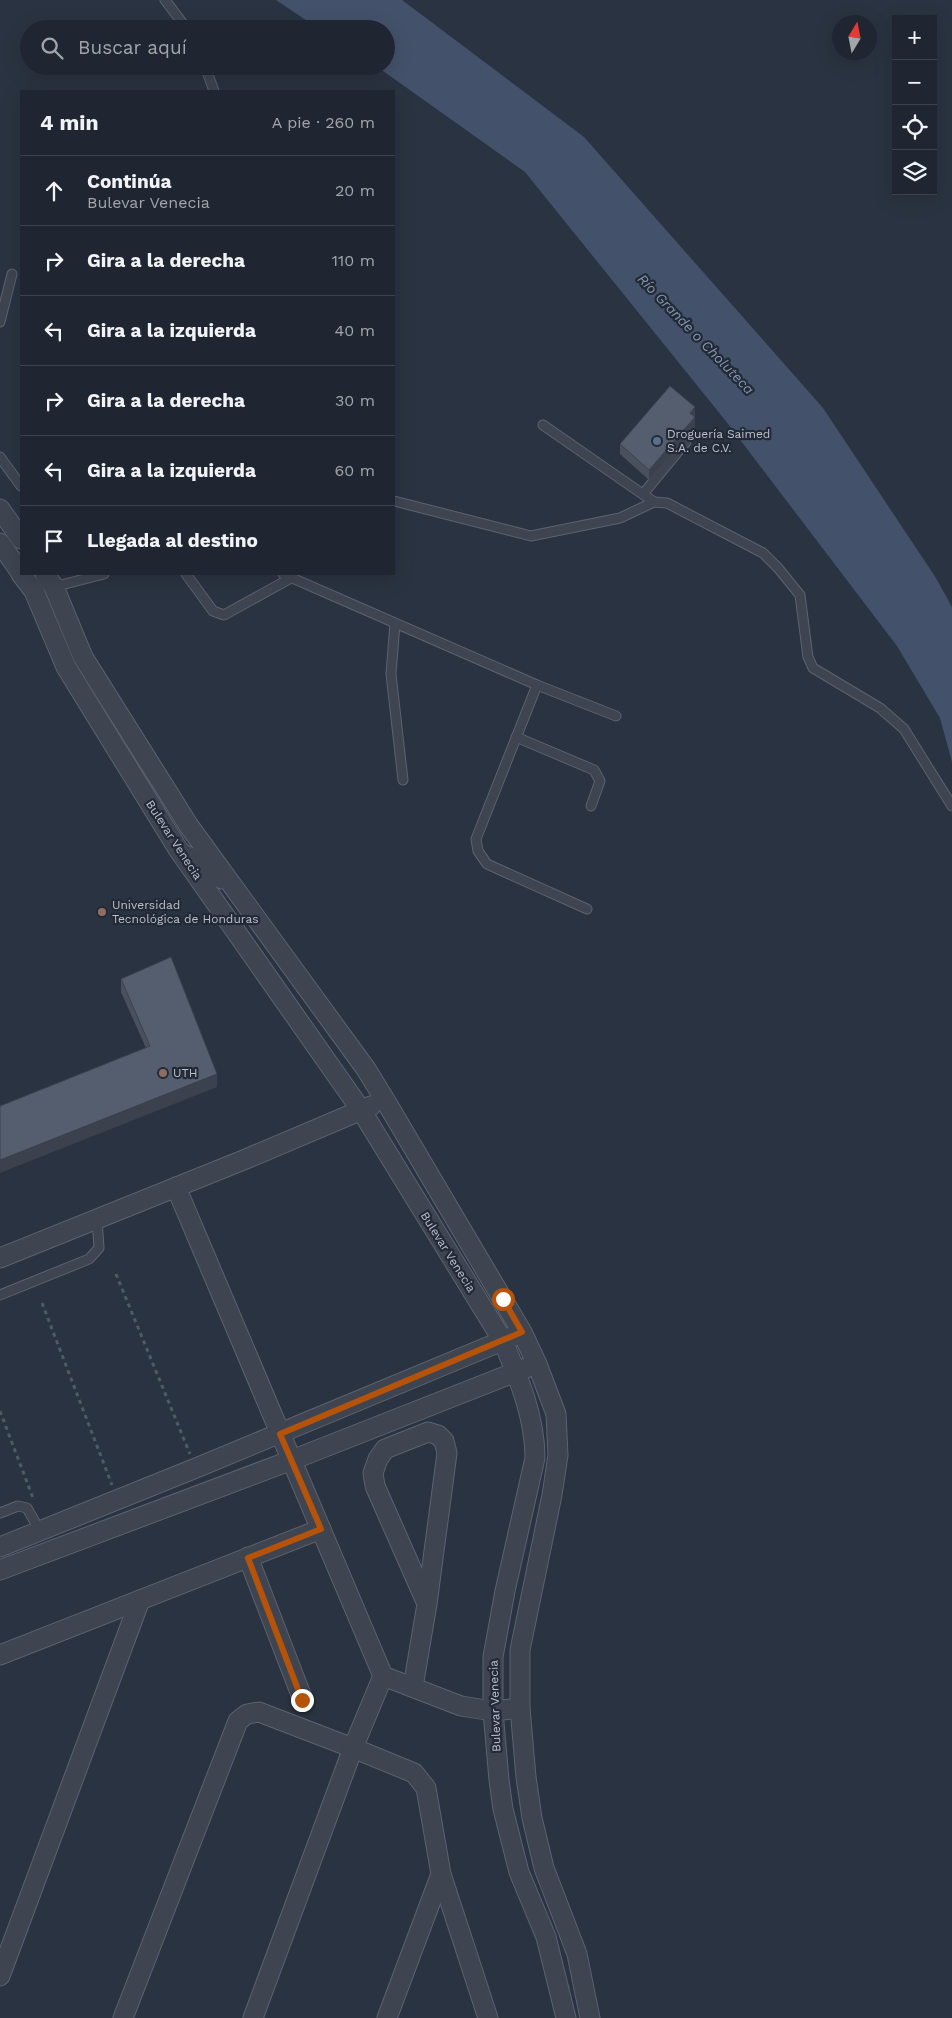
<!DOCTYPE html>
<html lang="es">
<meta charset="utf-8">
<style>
:root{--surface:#202631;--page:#282e39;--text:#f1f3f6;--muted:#a2a5ab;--line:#3d434d}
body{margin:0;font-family:"Work Sans",sans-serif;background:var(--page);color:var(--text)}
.controls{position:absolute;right:15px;top:15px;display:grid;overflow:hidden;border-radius:0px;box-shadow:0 5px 20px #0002}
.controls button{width:45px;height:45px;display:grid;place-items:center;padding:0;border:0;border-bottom:1px solid var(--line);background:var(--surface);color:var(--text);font:25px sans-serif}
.compass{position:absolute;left:832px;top:15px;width:45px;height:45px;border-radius:50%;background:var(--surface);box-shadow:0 5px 20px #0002;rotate:10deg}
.stop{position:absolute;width:15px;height:15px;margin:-11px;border:4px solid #b45309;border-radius:50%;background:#fff}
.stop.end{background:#b45309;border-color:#fff;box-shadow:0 1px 5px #0008}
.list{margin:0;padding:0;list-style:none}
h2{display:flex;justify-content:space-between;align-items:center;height:65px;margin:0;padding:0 20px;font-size:21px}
h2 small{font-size:16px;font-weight:400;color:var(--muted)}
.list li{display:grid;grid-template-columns:32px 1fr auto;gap:15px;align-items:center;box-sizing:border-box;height:70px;padding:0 20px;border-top:1px solid var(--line)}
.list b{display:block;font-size:19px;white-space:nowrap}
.list p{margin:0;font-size:16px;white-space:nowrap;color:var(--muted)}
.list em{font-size:16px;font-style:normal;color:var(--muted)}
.icon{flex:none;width:28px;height:28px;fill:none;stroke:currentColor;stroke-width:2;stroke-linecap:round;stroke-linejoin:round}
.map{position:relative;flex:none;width:952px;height:2018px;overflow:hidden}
.search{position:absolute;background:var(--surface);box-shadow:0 5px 20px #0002;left:20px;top:20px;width:375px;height:55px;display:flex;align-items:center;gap:12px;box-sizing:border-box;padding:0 18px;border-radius:28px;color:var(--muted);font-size:19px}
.panel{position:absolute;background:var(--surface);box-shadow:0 5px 20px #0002;left:20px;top:90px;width:375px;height:485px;border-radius:0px}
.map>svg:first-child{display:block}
.water{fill:#43526a}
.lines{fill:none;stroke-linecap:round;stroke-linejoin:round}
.lane-casing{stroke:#5c636e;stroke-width:11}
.street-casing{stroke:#5c636e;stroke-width:21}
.path{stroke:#4c5d61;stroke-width:3;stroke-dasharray:4 4;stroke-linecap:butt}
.lane{stroke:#3e4551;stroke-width:9}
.street{stroke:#3e4551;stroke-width:19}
.wall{fill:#49515f}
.shaded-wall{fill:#3c424d}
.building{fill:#555e6e;stroke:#3c424d}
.route{stroke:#b45309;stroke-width:6}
.service-dot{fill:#5c6f8a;stroke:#222a37;stroke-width:2}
.education-dot{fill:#8d6e63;stroke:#222a37;stroke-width:2}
.labels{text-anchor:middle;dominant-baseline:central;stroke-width:4.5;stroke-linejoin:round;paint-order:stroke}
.poi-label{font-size:12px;fill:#bbc0cb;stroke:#222a37;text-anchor:start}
.street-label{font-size:12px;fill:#bbc0cb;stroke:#222a37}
.water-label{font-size:14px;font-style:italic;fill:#8696af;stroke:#222a37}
</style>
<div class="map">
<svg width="952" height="2018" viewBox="0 0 952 2018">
<rect width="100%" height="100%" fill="#2a3341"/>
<!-- water -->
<polygon class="water" points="276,0 402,0 584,137 823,408 936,578 952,607 952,762 940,718 897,646 725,420 525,172 376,66 386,66 386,29 319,29"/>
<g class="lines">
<defs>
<g id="lane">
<polyline points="165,0 187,29"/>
<polyline points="205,66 214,91"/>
<polyline points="0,322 12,274"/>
<polyline points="543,425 654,502"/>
<polyline points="0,457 21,486"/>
<polyline points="643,494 686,442"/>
<polyline points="394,501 531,536 620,518 654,502 667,503 763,553 778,568 800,595 808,657 813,668 880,708 904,729 952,806"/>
<polyline points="186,574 213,611 224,615 291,578"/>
<polyline points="283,574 537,685 616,716"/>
<polyline points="53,587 104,574"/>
<polyline points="395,623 391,674 403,780"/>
<polyline points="537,685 476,839 478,851 487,864 587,909"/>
<polyline points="516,737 594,770 600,781 591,806"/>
<path d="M180 849C202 850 203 875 221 884L228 882"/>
<polyline points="0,1295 89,1259 99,1248 97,1219"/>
<polyline points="0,1513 18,1506 27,1508 40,1531"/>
</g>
<g id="street">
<polyline points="0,509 21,539"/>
<polyline points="0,543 21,573"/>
<path d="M21 574 34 591 66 667 178 849 361 1110 503 1341C519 1379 535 1417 535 1458L505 1591 493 1657V1711L499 1780 503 1809 519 1872 546 1937 566 2018"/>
<polyline points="45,574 54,587 83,657 189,826 366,1069 385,1100 522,1332 537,1364 556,1414 558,1455 552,1495 520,1650 520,1708 526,1777 532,1818 544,1868 577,1954 590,2018"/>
<polyline points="0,1258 246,1159 371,1106"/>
<polyline points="0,1547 196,1468 514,1336"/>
<polyline points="248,1557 303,1700"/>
<polyline points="0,1570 292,1460 526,1368"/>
<polyline points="0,1655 321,1529"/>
<polyline points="383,1676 461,1706 493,1711 520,1708"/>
<polyline points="413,1687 427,1604 447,1453 444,1441 438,1435 428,1432 385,1449 378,1459 373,1473 375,1486 427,1604"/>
<polyline points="0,1976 140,1600"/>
<polyline points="123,2018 238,1721 247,1714 259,1712 353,1748 383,1676 176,1187"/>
<polyline points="253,2018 353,1748 414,1773 426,1788 441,1874 488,2018"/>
<polyline points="387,2018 441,1874"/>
</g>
</defs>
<!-- lane casing -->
<use href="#lane" class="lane-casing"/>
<!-- street casing -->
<use href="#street" class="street-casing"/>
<!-- path -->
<g class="path">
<polyline points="116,1274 190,1454"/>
<polyline points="42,1303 112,1485"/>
<polyline points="0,1411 33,1498"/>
</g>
<!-- lane -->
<use href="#lane" class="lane"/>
<!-- street -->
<use href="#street" class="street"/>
</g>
<!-- wall -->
<g class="wall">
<polygon points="695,417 695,427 649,480 620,454 620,444"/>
<polygon points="121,979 217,1087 146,1048 121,992"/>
</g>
<!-- shaded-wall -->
<g class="shaded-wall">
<polygon points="695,407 695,417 690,413"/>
<polygon points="695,417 695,427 649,480 649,470"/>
<polygon points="217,1074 217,1087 0,1173 0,1160"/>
</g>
<!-- building -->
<g class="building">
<polygon points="670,386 695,407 690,413 695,417 649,470 620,444"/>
<polygon points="171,957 217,1074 0,1160 0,1106 150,1046 121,979"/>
</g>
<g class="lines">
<!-- route -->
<polyline class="route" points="302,1700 248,1558 321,1529 280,1434 522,1332 503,1299"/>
</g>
<!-- markers -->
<circle class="service-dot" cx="657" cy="441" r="5"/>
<g class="education-dot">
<circle cx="102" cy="912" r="5"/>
<circle cx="163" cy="1073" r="5"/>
</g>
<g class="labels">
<!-- poi labels -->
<g class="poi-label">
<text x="667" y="434">Droguería Saimed<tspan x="667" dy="14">S.A. de C.V.</tspan></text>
<text x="112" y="905">Universidad<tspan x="112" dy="14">Tecnológica de Honduras</tspan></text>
<text x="173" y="1073">UTH</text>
</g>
<!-- street labels -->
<g class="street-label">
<text transform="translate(174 840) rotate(57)">Bulevar Venecia</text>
<text transform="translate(448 1252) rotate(58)">Bulevar Venecia</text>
<text transform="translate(495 1706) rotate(-92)">Bulevar Venecia</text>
</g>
<!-- water labels -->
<g class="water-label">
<text transform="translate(696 334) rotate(46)">Río Grande o Choluteca</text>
</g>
</g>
</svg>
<div class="controls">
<button>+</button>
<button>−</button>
<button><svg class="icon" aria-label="locate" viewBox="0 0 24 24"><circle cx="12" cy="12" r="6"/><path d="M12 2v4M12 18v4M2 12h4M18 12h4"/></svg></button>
<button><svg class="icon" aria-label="layers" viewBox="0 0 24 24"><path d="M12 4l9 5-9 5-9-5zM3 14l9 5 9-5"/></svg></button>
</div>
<svg class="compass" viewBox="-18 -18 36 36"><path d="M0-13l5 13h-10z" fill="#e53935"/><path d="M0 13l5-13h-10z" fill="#a2a5ab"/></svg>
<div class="stop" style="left:503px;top:1299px"></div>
<div class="stop end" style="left:302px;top:1700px"></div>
<div class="search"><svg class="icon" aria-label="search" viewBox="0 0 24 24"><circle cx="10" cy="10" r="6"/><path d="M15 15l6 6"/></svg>Buscar aquí</div>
<section class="panel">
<h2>4 min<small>A pie · 260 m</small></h2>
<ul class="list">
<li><svg class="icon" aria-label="ahead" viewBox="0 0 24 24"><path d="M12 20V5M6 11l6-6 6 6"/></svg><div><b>Continúa</b><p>Bulevar Venecia</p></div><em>20 m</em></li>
<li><svg class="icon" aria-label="right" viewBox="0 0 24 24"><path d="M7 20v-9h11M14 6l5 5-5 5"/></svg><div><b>Gira a la derecha</b></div><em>110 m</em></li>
<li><svg class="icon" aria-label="left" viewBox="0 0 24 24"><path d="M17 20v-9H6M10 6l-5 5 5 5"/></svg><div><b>Gira a la izquierda</b></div><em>40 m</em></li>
<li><svg class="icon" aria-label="right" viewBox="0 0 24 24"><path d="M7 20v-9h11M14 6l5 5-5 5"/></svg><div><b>Gira a la derecha</b></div><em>30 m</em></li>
<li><svg class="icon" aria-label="left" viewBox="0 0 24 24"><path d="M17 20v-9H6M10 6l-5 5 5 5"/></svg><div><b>Gira a la izquierda</b></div><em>60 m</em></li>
<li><svg class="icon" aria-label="arrive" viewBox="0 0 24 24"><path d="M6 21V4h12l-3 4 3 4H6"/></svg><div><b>Llegada al destino</b></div></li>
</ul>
</section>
</div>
